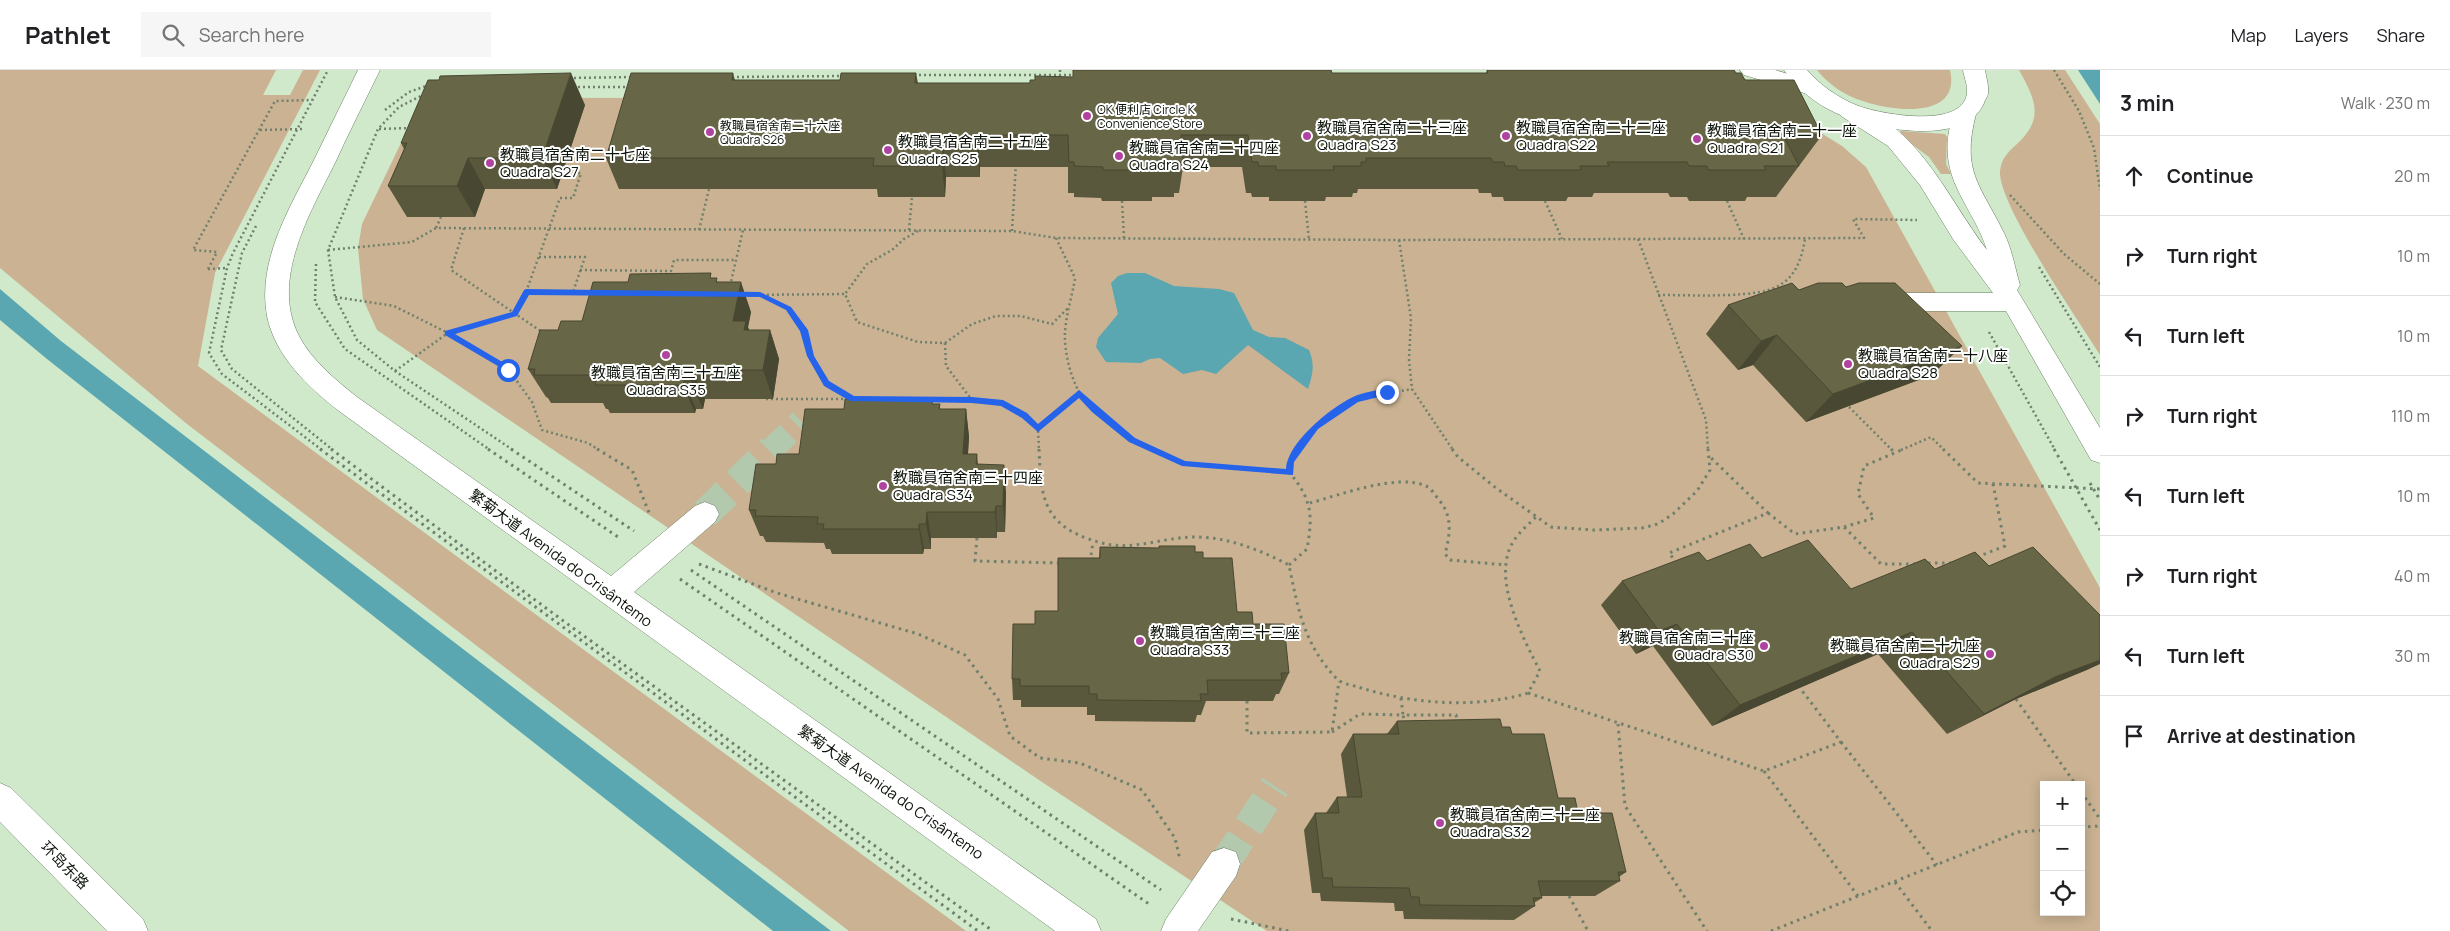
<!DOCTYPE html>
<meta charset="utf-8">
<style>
:root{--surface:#fff;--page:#f6f6f6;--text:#202124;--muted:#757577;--line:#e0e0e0}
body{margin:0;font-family:Manrope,"Noto Sans SC",sans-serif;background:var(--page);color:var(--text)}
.controls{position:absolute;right:15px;bottom:15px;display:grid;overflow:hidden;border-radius:0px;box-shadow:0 2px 12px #0003}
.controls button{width:45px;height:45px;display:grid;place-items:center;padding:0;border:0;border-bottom:1px solid var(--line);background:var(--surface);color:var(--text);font:25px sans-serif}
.stop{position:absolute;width:15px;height:15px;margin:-11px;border:4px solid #2563eb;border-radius:50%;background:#fff}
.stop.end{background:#2563eb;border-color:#fff;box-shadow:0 1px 5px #0008}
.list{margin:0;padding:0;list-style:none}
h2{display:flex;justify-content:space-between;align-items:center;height:65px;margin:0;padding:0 20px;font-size:21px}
h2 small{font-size:16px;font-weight:400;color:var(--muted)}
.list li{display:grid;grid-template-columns:32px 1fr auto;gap:15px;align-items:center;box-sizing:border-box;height:80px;padding:0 20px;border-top:1px solid var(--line)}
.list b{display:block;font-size:19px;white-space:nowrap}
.list em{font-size:16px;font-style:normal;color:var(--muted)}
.icon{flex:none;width:28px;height:28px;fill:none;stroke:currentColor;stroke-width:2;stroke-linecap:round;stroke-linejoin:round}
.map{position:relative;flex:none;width:2100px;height:861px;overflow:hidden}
header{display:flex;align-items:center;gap:30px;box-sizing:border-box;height:70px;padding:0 25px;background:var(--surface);border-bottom:1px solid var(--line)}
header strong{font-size:24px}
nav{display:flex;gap:28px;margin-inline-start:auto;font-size:18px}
.search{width:350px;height:45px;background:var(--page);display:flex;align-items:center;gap:12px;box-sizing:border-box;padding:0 18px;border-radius:0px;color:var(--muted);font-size:19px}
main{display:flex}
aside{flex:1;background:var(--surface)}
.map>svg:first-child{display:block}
.green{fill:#cab292;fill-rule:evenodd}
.water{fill:#5aa7b2}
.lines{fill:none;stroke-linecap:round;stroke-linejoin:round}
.minor-tunnel-far1{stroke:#b3c9ae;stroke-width:24;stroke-dasharray:24 12;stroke-linecap:butt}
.minor-tunnel{stroke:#b3c9ae;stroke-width:30;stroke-dasharray:30 15;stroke-linecap:butt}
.minor-casing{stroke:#6b8166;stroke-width:1}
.major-casing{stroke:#6b8166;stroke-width:1}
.path-far1{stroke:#70806c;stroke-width:2.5;stroke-dasharray:2 3;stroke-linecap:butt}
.path{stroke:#70806c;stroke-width:3;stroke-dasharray:2.5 4.5;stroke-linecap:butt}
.minor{fill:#fff;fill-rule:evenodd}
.major{fill:#fff;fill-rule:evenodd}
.path-bridge{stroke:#70806c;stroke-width:2.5;stroke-dasharray:2 3;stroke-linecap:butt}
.wall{fill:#59583c}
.shaded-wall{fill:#484731}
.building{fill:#676646;stroke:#484731}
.route{fill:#2563eb}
.poi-dot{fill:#b143a0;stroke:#fff;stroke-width:2}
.labels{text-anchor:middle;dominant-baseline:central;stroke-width:4;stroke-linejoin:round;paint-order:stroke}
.far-poi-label{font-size:12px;fill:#0c140a;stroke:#fff;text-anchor:start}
.poi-label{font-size:15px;fill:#0c140a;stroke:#fff;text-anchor:start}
.street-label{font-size:15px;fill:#0c140a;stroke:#fff}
</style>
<header>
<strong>Pathlet</strong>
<div class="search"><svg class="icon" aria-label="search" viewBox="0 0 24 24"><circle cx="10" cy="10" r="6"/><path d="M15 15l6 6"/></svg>Search here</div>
<nav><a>Map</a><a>Layers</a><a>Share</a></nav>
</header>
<main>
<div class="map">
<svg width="2100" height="861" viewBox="0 0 2100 861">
<rect width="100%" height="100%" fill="#d0e9cb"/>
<!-- green -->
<g class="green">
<polygon points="0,0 276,0 263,25 290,25 303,0 320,0 215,203 198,296 966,861 849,861 187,354 0,198"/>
<path d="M1817 0H1950C1963 56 1874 40 1846 24 1835 18 1825 10 1817 0Z"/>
<path d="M2019 0H2065L2100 54V285C2079 251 1999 136 2000 102 2001 89 2007 83 2017 74 2045 48 2035 29 2019 0Z"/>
<path d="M1720 27 1816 60 1842 76 1866 97 2100 518V861H1267L1039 710 377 260 363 229 358 178 362 154 414 46 486 28ZM2044 715H2081V842H2044Z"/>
<polygon points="1900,61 1945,64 1947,67 1946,94 1951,104 1941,104 1929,87 1902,67"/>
</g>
<!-- water -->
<g class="water">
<polygon points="2078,0 2100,0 2100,34"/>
<path d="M1127 203H1145L1174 216 1219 219 1234 223 1253 260 1269 267 1285 268 1309 280C1315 294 1313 304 1308 319L1248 275 1216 304 1202 300 1183 304 1160 288 1150 289 1141 293 1106 292 1096 277 1098 268 1118 244 1111 213 1118 206Z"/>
<polygon points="0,219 61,271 831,861 773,861 47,289 0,250"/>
</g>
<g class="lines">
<!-- minor-tunnel-far1 -->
<polyline class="minor-tunnel-far1" points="771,380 801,351"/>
<!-- minor-tunnel -->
<g class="minor-tunnel">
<polyline points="705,444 772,379"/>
<polyline points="1224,794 1275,716"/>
</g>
<defs>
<g id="minor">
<path d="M358 0H380C365 31 349 62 335 93 310 143 270 210 299 266 312 291 336 310 357 327L611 506 695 436 705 432 715 436 719 444 715 452 634 522 1096 849 1101 861H1055L339 341C308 317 275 286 267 246 257 191 289 139 313 92 328 61 343 31 358 0Z"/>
<polygon points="1740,0 1775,0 1819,13 1822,18 1819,23 1811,25 1744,5"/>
<path d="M1849 34C1918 53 1947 128 1987 180 1974 139 1943 114 1948 68 1949 58 1952 47 1957 39L1965 37 1973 39 1976 44C1961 102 1980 114 2004 163 2012 179 2015 198 2020 215L2017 220 2100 358V393L2091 390 2006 241H1877L1868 239 1865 232 1868 225 1877 223H1993L1953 169 1920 115 1888 76 1841 46 1838 41 1841 36Z"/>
<polygon points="1224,778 1236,782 1240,794 1236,806 1198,861 1161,861 1166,849 1212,782"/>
</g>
<g id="major">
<path d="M1784 0H1807C1820 15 1837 27 1856 35 1878 44 1963 60 1967 23 1968 16 1964 7 1963 0H1985C1986 7 1989 16 1988 23 1988 26 1985 30 1984 33 1965 78 1871 59 1836 43 1816 34 1797 19 1784 0Z"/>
<polygon points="0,713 11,718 143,849 148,861 107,861 0,752"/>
</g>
</defs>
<!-- minor casing -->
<use href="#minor" class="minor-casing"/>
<!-- major casing -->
<use href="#major" class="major-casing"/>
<!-- path-far1 -->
<g class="path-far1">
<polyline points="2054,0 2079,41 2094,78 2100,120"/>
<polyline points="914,5 1076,5"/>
<polyline points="732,7 843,6"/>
<polyline points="569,8 633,7"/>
<polyline points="573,17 629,17"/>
<polyline points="425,24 399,37 378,59 328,180 335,227 357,270 395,301 513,380"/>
<polyline points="385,40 409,22 429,15"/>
<polyline points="379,59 410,58"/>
<polyline points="260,60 305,59"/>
<polyline points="2010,125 2064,184 2100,214"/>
<polyline points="1122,131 1124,168"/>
<polyline points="1305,131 1309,170"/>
<polyline points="1545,131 1562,169"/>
<polyline points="1727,131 1744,169"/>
<polyline points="441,147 436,158 1012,161 1056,168 1399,170 1864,168 1853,149 1917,150"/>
<polyline points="256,156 242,183 221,280 232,299 333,380"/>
<polyline points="464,158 451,200 542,262"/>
<polyline points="699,160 709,119"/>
<polyline points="909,160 912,127"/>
<polyline points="918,161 904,169 892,180 867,194 845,224 857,252 918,272 945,273 972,254 996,246 1021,246 1052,254 1069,237"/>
<polyline points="1012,161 1016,93"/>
<polyline points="1056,168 1075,208"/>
<polyline points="1638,169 1706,350 1708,380"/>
<polyline points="1399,170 1411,248 1409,290 1412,319 1453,380"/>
<polyline points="328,180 412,172 436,158"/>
<polyline points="539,187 585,187 573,222"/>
<polyline points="316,194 315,232 345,279 490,380"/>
<polyline points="2039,197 2100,297"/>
<polyline points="208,199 217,182 193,180 275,31 312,30"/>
<polyline points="208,199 227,198"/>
<polyline points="580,200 671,201 674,190 736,190"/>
<path d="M1075 209C1072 226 1066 245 1065 262 1064 281 1070 305 1079 322 1089 343 1133 370 1154 380"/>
<polyline points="730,216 743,160"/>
<polyline points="526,222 560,128 573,128 581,103 563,103"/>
<polyline points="742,225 845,224"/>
<polyline points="761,225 788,238 804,260 810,286 826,314 853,329"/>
<path d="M1658 225C1681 225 1704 226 1728 225 1772 223 1797 219 1805 169"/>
<polyline points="335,227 394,236 448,263 508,299 532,332 542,360 588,373 599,380"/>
<polyline points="1989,262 2055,380"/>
<polyline points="945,273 946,296 972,330"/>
<polyline points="395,301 448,263 514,244 526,222 593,223"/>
<polyline points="766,329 873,329"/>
<polyline points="873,329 883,329"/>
<polyline points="929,330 1003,333 1038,358 1039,380"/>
<polyline points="1849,337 1892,380"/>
<polyline points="1038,358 1079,323"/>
<polyline points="322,380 222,304 209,283 227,198 233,183 328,0"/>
<polyline points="1298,380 1315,357 1355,329 1412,319"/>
<polyline points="1901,380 1931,367 1944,380"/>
</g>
<!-- path -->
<g class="path">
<polyline points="320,379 978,861"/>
<polyline points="331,379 573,558 993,861"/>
<polyline points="488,379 621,469"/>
<polyline points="511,379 634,461"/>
<polyline points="597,379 632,400 650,445"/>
<path d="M1039 379C1041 422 1041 451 1086 468 1102 474 1117 477 1134 475 1155 473 1174 467 1195 467 1228 467 1260 480 1289 495 1298 539 1304 575 1337 609 1342 614 1352 615 1358 617 1412 634 1475 639 1528 623L1540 601C1523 568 1491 508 1513 472 1519 462 1529 454 1537 446"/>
<polyline points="1151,379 1185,394 1290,403 1290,391 1299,379"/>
<polyline points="1452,379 1458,387 1496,418 1551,457 1594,460 1642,458 1658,454 1673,444 1697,421 1710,400 1708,379"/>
<polyline points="1891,379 1894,382"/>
<polyline points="1943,379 1978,413 2100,419"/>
<polyline points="2054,379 2100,460"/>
<polyline points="2090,413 2100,430"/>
<path d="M1310 433C1340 425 1397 403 1426 416 1431 418 1435 425 1439 430 1453 446 1450 465 1445 484L1450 490 1506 495"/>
<polyline points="1768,443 1795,464 1844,457 1881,494 1916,494"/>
<polyline points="1844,457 1874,448 1858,424 1864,396 1904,379"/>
<polyline points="977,468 975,491 1061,493"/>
<polyline points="1977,487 2005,476 1993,414"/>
<polyline points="1090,492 1093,472"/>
<polyline points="1677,493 1669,483 1768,443 1709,386"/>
<polyline points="1928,493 1951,493"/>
<polyline points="699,494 777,523 918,564 965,585 998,629 1010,666 1040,688 1080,693 1142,720 1175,768 1180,790"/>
<path d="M1289 495 1307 479C1313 445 1312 430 1290 403"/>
<polyline points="691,500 1161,820"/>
<polyline points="680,509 1149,834"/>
<polyline points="1528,623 1764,701 1841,672 1800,618"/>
<polyline points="1401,628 1403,645 1456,645 1458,654"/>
<polyline points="2016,629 2076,715"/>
<polyline points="1247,631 1247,663 1332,662 1339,611"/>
<polyline points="1618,654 1625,736 1707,861"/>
<polyline points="1332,662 1360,644 1403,645 1405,654"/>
<polyline points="1841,672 1937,795"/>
<polyline points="1764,701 1858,826"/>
<polyline points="2081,722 2100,749"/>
<polyline points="2081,757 2100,756"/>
<polyline points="1895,812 1932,861"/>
<polyline points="1569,826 1588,861"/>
<polyline points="1231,849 1289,861"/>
<polyline points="1771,861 2018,762 2044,760"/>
</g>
<!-- minor -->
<use href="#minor" class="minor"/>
<!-- major -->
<use href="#major" class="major"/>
<!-- path-bridge -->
<polyline class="path-bridge" points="1060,0 1060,9"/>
</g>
<!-- wall -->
<g class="wall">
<polygon points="1487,0 1736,3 1822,65 1776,127 1747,127 1745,131 1689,131 1687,127 1670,127 1668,123 1594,123 1592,127 1568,127 1566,131 1504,131 1503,127 1492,127 1491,123 1479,123 1478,119 1358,119 1357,123 1353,123 1352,127 1326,127 1325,131 1269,131 1269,127 1252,127 1251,123 1246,123 1242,97 1183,97 1179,123 1174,123 1174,127 1152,127 1152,131 1102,131 1101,128 1074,127 1074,123 1068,123 1068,97 980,97 980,107 946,107 945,127 878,127 877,119 619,119 606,88 733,3 735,10 840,10 916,3 918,13 1030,13 1035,10 1073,7 1332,3 1486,3"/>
<polygon points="585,35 557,119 485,119 475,147 407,147 388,116 404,79 401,73"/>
<polygon points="713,208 751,242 748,257 749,260 770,260 779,289 773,329 705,329 703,339 696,339 695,343 610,343 608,339 606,339 603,333 551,333 548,328 546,327 528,299 558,260 582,251 628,212"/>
<polygon points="1799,220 1932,305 1806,352 1753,295 1738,300 1706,264 1728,235"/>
<polygon points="933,334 940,334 940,339 966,339 969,367 968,384 977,384 978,394 1006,422 1005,462 997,462 997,468 931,468 931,479 924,479 923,484 832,484 830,479 826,479 824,473 766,472 763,466 760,466 749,440 799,384 844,339"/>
<polygon points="1159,476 1195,482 1203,488 1237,542 1253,554 1289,603 1279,624 1276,624 1273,631 1206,631 1201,645 1197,645 1195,652 1095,651 1095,645 1087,645 1087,637 1021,637 1021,630 1013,630 1012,609 1035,554 1058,541 1058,488 1099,488 1100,477 1159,478"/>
<polygon points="1762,488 1851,519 1935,499 2089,599 2016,629 1947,664 1878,584 1712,656 1653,576 1636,584 1601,535 1622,511 1707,491"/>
<polygon points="1397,651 1502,657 1512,664 1558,728 1578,743 1626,802 1619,807 1620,811 1595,826 1541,826 1542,828 1534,833 1535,836 1514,850 1404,849 1403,841 1395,841 1394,833 1321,831 1320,823 1312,823 1304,760 1315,743 1326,743 1337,727 1347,727 1341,684 1353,664 1387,664"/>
</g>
<!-- shaded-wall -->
<g class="shaded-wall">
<polygon points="571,3 585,35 557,119 542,88"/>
<polygon points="978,65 980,97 980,107 977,76"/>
<polygon points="943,76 946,107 945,127 942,96"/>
<polygon points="468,88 485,119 475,147 457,116"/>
<polygon points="741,212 751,242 748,257 756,280 733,251"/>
<polygon points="770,260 779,289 773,329 763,300"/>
<polygon points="1777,265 1753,295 1738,300 1761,271"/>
<polygon points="1962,276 1932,305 1806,352 1833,324"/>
<polygon points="693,300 705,329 703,339 691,311"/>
<polygon points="684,311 696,339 695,343 683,315"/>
<polygon points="966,339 969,367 966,411 963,384"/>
<polygon points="1004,395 1006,422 1005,462 1003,436"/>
<polygon points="996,436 997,462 997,468 995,442"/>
<polygon points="927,442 931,468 931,479 926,454"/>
<polygon points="919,454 924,479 923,484 919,459"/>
<polygon points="1677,554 1653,576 1636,584 1659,561"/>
<polygon points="1912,562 1878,584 1712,656 1740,635"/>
<polygon points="2100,590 2100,594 2089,599 2016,629 1947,664 2055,607"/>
</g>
<!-- building -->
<g class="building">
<polygon points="1073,0 1331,0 1332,3 1488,3 1487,0 1734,0 1736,3 1741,3 1745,10 1794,10 1822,65 1783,65 1799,96 1764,96 1766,100 1708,100 1707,96 1689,96 1687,92 1607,92 1609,96 1580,96 1581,100 1518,100 1516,96 1505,96 1504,92 1493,92 1491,88 1366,88 1366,92 1361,92 1361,96 1333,96 1334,100 1276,100 1276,96 1258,96 1258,92 1252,92 1248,65 1181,65 1183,92 1177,92 1178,96 1155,96 1155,100 1103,100 1103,97 1074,96 1074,92 1069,92 1068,65 978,65 977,76 943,76 942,96 873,96 874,88 606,88 631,3 733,3 732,10 840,10 841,3 916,3 915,13 1030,13 1030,10 1035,10 1035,6 1073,7"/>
<polygon points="571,3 542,88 468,88 457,116 388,116 407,73 401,73 428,10 439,10 440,6"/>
<polygon points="711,203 710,208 717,208 716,212 741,212 733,251 746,251 744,260 770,260 763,300 693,300 691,311 684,311 683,315 595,315 596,310 590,310 592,305 534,305 535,299 528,299 540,260 558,260 561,251 582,251 593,212 628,212 630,204"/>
<polygon points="1792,213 1799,220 1818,213 1842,213 1846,217 1859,213 1895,213 1962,276 1833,324 1777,265 1761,271 1728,235"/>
<polygon points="933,328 932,334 940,334 939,339 966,339 963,384 977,384 976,394 1004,395 1003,436 996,436 995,442 927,442 926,454 919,454 919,459 823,459 824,454 817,454 818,447 755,446 756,440 749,440 756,394 776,394 777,384 799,384 805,339 844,339 845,329"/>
<polygon points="1808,470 1851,519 1925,489 1935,499 1975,482 1989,496 2033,477 2100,545 2100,590 2055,607 1984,644 1912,562 1740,635 1677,554 1659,561 1622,511 1699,482 1707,491 1750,474 1762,488"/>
<polygon points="1159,476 1195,476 1195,482 1203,482 1203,488 1232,488 1237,542 1252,542 1253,554 1284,554 1289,603 1281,603 1282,610 1207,610 1208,624 1200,624 1201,631 1097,630 1097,624 1089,624 1089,616 1020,616 1020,609 1012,609 1013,554 1035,554 1035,541 1058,541 1058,488 1100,488 1100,477 1159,478"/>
<polygon points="1500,649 1502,657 1510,657 1512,664 1544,664 1558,728 1575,728 1578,743 1612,743 1626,802 1618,802 1620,811 1538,811 1542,828 1533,828 1535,836 1420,835 1419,827 1411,827 1409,818 1333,817 1332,808 1323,808 1315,743 1339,743 1337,727 1362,727 1353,664 1399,664 1397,651"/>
</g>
<!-- route -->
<path class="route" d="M526 219 760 222 791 237 808 260 814 286 829 311 854 326 972 327 1003 330 1027 343 1038 354 1079 320 1135 368 1185 391 1286 399C1287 373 1330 338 1353 327 1363 322 1376 321 1387 318L1391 322 1387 325 1358 332 1318 359 1294 392 1293 405 1182 396 1129 372 1092 342 1079 328 1038 362 1022 348 1001 336 972 333 850 331 824 316 807 286 800 261 786 240 760 227 529 225 517 246 455 264 511 297 512 300 508 302 445 265V261L512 242 524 220Z"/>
<!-- markers -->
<g class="poi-dot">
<circle cx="1087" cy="46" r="5"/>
<circle cx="710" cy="62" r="5"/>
<circle cx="1307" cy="66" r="5"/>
<circle cx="1506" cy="66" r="5"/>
<circle cx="1697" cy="69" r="5"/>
<circle cx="888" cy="80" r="5"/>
<circle cx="1119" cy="86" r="5"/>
<circle cx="490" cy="93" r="5"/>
<circle cx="666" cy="285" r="5"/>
<circle cx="1848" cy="294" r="5"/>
<circle cx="883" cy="416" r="5"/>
<circle cx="1140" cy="571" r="5"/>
<circle cx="1764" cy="576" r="5"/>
<circle cx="1990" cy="584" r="5"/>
<circle cx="1440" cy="753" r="5"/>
</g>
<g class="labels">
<!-- far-poi labels -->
<g class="far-poi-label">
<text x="1097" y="39">OK 便利店 Circle K<tspan x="1097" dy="14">Convenience Store</tspan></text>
<text x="720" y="55">教職員宿舍南二十六座<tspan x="720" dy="14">Quadra S26</tspan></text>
</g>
<!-- poi labels -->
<g class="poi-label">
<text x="1317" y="57">教職員宿舍南二十三座<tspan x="1317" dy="17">Quadra S23</tspan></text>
<text x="1516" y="57">教職員宿舍南二十二座<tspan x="1516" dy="17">Quadra S22</tspan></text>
<text x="1707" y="60">教職員宿舍南二十一座<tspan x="1707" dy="17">Quadra S21</tspan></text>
<text x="898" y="71">教職員宿舍南二十五座<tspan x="898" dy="17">Quadra S25</tspan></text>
<text x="1129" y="77">教職員宿舍南二十四座<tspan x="1129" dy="17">Quadra S24</tspan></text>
<text x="500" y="84">教職員宿舍南二十七座<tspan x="500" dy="17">Quadra S27</tspan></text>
<text x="1858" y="285">教職員宿舍南二十八座<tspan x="1858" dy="17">Quadra S28</tspan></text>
<text x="666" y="302" text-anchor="middle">教職員宿舍南三十五座<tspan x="666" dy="17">Quadra S35</tspan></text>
<text x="893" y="407">教職員宿舍南三十四座<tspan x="893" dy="17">Quadra S34</tspan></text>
<text x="1150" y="562">教職員宿舍南三十三座<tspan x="1150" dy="17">Quadra S33</tspan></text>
<text x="1754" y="567" text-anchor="end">教職員宿舍南三十座<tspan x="1754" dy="17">Quadra S30</tspan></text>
<text x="1980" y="575" text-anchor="end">教職員宿舍南二十九座<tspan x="1980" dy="17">Quadra S29</tspan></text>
<text x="1450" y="744">教職員宿舍南三十二座<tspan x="1450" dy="17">Quadra S32</tspan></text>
</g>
<!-- street labels -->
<g class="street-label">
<text transform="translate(561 488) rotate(36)">繁菊大道 Avenida do Crisântemo</text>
<text transform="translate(891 722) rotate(35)">繁菊大道 Avenida do Crisântemo</text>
<text transform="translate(65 795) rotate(45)">环岛东路</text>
</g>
</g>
</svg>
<div class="controls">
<button>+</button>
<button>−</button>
<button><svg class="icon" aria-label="locate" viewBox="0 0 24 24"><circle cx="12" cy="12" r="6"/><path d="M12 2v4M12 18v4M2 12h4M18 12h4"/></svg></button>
</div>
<div class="stop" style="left:508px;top:300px"></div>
<div class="stop end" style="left:1387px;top:322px"></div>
</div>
<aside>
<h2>3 min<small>Walk · 230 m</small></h2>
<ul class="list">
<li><svg class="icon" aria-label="ahead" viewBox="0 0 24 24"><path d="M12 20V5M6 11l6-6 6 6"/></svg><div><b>Continue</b></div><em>20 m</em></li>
<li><svg class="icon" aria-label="right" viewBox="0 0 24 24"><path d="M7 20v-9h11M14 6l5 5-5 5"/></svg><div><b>Turn right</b></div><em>10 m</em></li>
<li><svg class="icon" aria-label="left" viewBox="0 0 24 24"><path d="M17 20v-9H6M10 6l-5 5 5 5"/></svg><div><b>Turn left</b></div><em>10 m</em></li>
<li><svg class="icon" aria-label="right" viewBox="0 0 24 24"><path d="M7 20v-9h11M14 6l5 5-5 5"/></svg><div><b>Turn right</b></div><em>110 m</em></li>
<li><svg class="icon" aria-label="left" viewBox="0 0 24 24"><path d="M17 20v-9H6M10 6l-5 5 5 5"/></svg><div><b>Turn left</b></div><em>10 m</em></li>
<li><svg class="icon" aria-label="right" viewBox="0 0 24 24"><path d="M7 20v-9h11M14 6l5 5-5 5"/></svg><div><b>Turn right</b></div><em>40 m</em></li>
<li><svg class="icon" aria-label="left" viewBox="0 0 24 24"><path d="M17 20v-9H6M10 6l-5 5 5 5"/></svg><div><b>Turn left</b></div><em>30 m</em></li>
<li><svg class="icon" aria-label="arrive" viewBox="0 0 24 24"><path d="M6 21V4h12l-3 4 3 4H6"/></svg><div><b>Arrive at destination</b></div></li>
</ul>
</aside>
</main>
